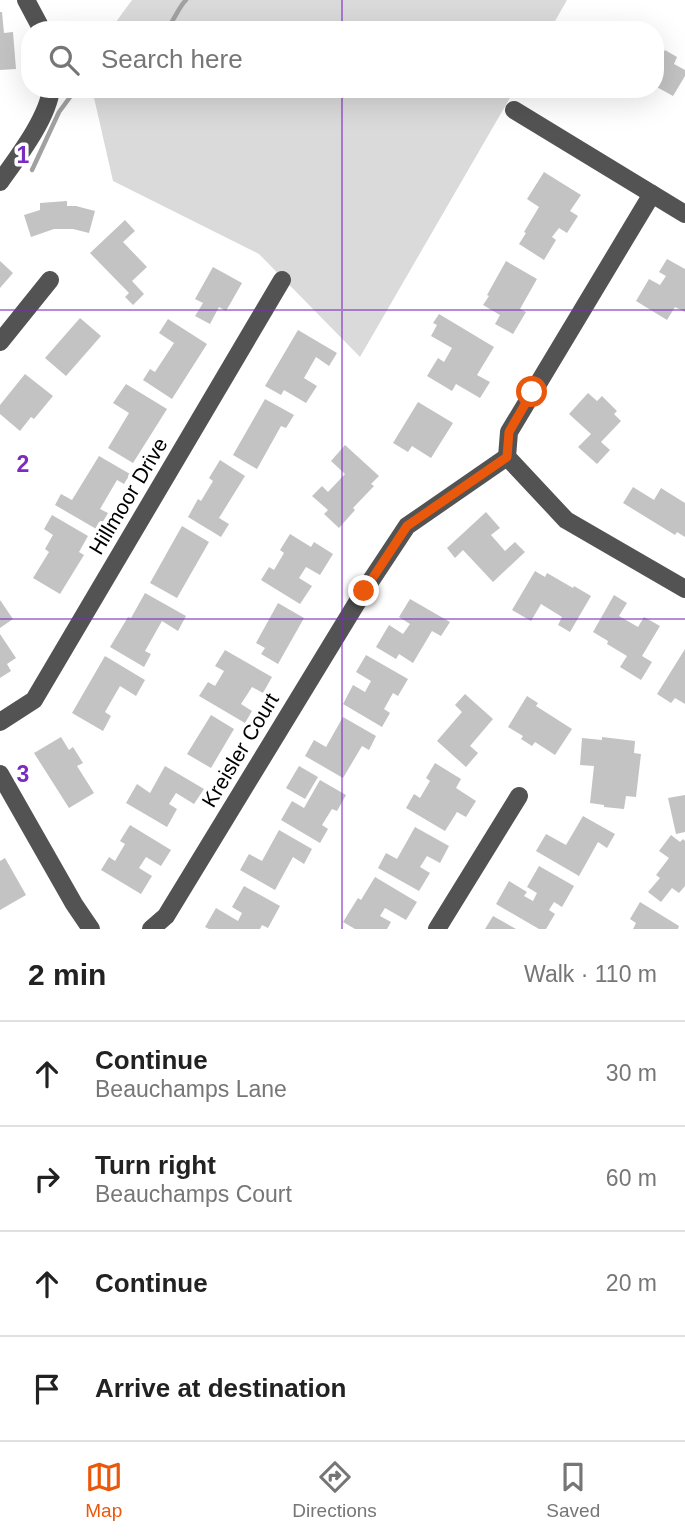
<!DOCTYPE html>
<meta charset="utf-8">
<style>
:root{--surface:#fff;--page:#f2f2f2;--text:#222;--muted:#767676;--line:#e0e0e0;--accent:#ea580c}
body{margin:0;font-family:Helvetica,sans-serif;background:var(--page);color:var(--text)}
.stop{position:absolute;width:21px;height:21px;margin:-16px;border:5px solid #ea580c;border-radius:50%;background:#fff}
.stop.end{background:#ea580c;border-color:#fff;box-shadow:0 2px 7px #0008}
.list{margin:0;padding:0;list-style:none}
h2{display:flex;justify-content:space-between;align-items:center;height:91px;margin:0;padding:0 28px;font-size:30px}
h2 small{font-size:23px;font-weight:400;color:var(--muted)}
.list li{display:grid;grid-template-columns:46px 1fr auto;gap:21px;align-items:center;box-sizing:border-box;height:105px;padding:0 28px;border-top:2px solid var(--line)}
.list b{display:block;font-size:26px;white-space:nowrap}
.list p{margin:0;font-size:23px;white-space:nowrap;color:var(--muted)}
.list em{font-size:23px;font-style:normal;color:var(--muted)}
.icon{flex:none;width:38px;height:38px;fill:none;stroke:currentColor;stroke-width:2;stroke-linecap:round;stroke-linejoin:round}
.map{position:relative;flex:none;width:685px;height:929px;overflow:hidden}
.search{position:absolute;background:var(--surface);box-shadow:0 7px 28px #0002;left:21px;right:21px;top:21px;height:77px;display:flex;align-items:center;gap:18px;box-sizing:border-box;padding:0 24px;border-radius:28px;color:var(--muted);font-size:26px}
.sheet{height:511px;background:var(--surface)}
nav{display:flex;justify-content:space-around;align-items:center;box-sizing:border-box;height:98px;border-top:2px solid var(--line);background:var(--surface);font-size:19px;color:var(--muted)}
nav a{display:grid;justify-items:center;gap:4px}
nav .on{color:var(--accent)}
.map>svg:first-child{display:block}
.green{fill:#dadada}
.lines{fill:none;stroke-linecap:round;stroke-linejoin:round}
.stream{stroke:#a1a1a1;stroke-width:4.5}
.building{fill:#c3c3c3}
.minor{stroke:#535353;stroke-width:18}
.route{stroke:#ea580c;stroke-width:9}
.grid{fill:none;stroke:#7b2cbf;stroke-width:2;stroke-opacity:0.55}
.labels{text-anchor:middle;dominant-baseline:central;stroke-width:7;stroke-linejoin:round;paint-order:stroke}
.street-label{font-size:21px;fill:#000;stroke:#fff}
.grid-label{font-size:23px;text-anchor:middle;font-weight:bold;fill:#7b2cbf;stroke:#fff;stroke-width:7;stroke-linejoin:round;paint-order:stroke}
</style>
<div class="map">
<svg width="685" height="929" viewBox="0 0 685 929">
<rect width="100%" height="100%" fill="#fff"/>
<!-- green -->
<g class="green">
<polygon points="132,0 567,0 550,30 110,30"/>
<polygon points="92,89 515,89 360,357 259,254 113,181"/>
</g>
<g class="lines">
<!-- stream -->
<g class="stream">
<path d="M166 30C174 21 178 8 186 0"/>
<polyline points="32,170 59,112 76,89"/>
</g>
</g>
<!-- building -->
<g class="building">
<polygon points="0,12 2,12 4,33 13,32 16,69 0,70"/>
<polygon points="665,50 677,57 674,64 685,70 685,76 673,96 655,86 655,52 662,55"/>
<polygon points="544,172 581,195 570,211 578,216 567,233 559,228 552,237 556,240 544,260 519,244 526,233 524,232 539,207 527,199"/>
<polygon points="67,201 67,206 76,206 95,211 89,233 73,229 54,229 31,237 24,215 40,210 40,203"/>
<polygon points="125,220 135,231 123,242 147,267 132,281 144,294 133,305 125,297 129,293 90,253"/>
<polygon points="667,259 685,269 685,312 675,307 667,320 636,301 649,279 660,285 666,276 659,272"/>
<polygon points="0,261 13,273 0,288"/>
<polygon points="506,261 537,279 520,309 526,312 513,334 495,324 500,315 483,305 489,296 487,295"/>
<polygon points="213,267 242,283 226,311 219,307 210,324 195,316 203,303 195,299"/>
<polygon points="439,314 494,347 477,375 490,382 480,398 456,384 452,391 427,376 438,358 444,362 452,348 431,336 437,325 433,323"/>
<polygon points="80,318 101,336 66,376 45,358"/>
<polygon points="168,319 207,344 172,399 143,380 150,369 155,372 174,343 159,333"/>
<polygon points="298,330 337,353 329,366 316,357 304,378 317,386 306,403 284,390 281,395 265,386"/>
<polygon points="25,374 53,396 34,419 31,417 20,431 0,414 0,405"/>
<polygon points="126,384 167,409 133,463 108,448 129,413 113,403"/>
<polygon points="588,393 597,401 602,396 617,411 614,414 621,421 601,442 610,450 597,464 578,447 591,434 569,414"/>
<polygon points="265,399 294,415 286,428 281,426 257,469 233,455"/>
<polygon points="418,402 453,423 431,458 412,446 408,452 393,443"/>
<polygon points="345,445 379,476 371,484 374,486 353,508 355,510 339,528 324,514 328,510 312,496 322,486 328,492 345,474 331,461"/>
<polygon points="99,456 130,474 124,484 117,480 100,509 108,513 98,530 55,505 61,494 72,500"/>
<polygon points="220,460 245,476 219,518 229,524 221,537 188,517 198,499 201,501 213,481 209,478"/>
<polygon points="633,487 654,500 661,488 685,503 685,537 677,532 675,535 623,503"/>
<polygon points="486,512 500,528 491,535 505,551 515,542 525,552 493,582 463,550 455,558 447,548"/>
<polygon points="52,515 88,536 79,552 84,555 60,594 33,578 49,552 45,549 53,535 44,529"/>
<polygon points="182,526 209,542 177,598 150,583"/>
<polygon points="290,534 311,547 314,542 333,554 320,575 306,567 299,578 312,586 300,604 261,580 269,567 274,570 284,553 280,550"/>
<polygon points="535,571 545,577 547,573 573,588 574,586 591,596 570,632 558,625 562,617 541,604 531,621 512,610"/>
<polygon points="145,593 186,616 178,631 162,621 145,651 151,654 144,667 110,647 128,617 131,618"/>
<polygon points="614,595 627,603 619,616 638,627 644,617 660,626 642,656 652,662 641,680 620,667 627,656 607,644 608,641 593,632"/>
<polygon points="410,599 450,622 441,636 432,631 413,663 399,654 396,659 376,647 389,625 403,634 410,624 399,617"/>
<polygon points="0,600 13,619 0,628"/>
<polygon points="278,603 304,618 278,664 261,654 265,648 256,643"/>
<polygon points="0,634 16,658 7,664 11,671 0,678"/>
<polygon points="685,649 685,704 675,698 671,703 657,694"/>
<polygon points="225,650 272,677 263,693 252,687 241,704 252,711 245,723 199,696 208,682 215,686 224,671 215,666"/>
<polygon points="366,655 408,679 398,696 393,693 384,709 390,713 382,727 343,704 353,685 365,692 371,681 356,672"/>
<polygon points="105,656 145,680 136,696 120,686 105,712 111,716 103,731 72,713"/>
<polygon points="465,694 493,719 470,746 478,753 466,767 437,741 462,712 455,705"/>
<polygon points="527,696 538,703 536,706 572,729 555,755 535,742 532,746 521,739 523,736 508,727"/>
<polygon points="211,715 234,729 211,768 187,754"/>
<polygon points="343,717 376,736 369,750 362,746 343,778 305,756 314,740 326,747"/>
<polygon points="61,737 69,750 73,747 83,763 77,766 94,793 69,808 34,753"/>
<polygon points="602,737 635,741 634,753 641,754 636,797 626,796 624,809 604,807 604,805 590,803 594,766 580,765 582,738 602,740"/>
<polygon points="435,763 461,779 456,788 476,801 466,817 457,812 445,831 406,808 414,794 420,798 430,781 426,778"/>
<polygon points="165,766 204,789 194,804 176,793 169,804 177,809 167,827 126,803 137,784 150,793"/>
<polygon points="299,766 318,777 305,799 286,788"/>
<polygon points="320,780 346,795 337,811 332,809 322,825 328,829 320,843 281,820 292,801 304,808"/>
<polygon points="685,795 685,832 676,834 668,798"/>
<polygon points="583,816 615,834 607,848 598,842 579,876 536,851 546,834 566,845"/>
<polygon points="130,825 171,850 161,866 146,857 139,868 152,876 141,894 101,870 109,857 115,861 125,844 120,841"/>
<polygon points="415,827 449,846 440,863 427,856 420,867 430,873 419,891 378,868 386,853 397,859"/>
<polygon points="279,830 312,849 304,864 293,857 275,890 240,870 249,854 262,861"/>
<polygon points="671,835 680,842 683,839 685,841 685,886 679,893 672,888 661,902 648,892 660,878 656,875 669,858 659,851"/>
<polygon points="5,858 26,895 0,910 0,861"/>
<polygon points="539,866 574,886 562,907 554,902 549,910 555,914 546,929 539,929 496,904 509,881 527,892 524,896 533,901 537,893 527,887"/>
<polygon points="375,877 417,902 406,920 385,908 380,916 391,922 387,929 355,929 343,922 358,898 361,900"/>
<polygon points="244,886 280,906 268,928 262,925 260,929 209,929 205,927 216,908 238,921 242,913 232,907"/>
<polygon points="640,902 679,926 678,929 633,929 636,923 630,919"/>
<polygon points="493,916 516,929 485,929"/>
</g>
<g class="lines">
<!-- minor -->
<g class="minor">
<polyline points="26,0 42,30"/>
<polyline points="514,110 685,214"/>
<path d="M0 182C17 158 48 118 51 89"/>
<polyline points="652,194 509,432 507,457 566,520 685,589"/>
<polyline points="0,342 50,280"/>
<polyline points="0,722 34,700 282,280"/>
<polyline points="0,774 74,904 91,929"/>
<polyline points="151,929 166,916 364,591 407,526 507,457"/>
<polyline points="437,929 519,796"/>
</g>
</g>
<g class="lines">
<!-- route -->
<polyline class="route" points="364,591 407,526 507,457 509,432 532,392"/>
</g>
<!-- grid -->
<path class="grid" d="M342 0V30M342 89V929M0 310H685M0 619H685"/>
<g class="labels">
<!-- street labels -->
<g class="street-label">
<text transform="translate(128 496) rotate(-59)">Hillmoor Drive</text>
<text transform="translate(240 750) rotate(-59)">Kreisler Court</text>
</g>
</g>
<g class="grid-label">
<text x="23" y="163">1</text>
<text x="23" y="472">2</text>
<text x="23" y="782">3</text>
</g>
</svg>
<div class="stop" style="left:532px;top:392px"></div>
<div class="stop end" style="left:364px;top:591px"></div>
<div class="search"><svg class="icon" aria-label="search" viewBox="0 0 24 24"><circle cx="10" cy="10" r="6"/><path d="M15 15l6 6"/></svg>Search here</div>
</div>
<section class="sheet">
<h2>2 min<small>Walk · 110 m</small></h2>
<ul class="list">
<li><svg class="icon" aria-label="ahead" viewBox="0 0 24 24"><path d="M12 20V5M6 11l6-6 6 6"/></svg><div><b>Continue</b><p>Beauchamps Lane</p></div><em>30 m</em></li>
<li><svg class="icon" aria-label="right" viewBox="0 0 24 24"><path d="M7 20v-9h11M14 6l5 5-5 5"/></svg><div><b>Turn right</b><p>Beauchamps Court</p></div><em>60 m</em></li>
<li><svg class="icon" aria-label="ahead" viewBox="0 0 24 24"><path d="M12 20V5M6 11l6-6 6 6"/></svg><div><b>Continue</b></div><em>20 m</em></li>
<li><svg class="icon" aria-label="arrive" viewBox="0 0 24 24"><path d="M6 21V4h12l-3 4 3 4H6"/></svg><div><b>Arrive at destination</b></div></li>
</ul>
</section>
<nav>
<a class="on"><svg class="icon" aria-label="map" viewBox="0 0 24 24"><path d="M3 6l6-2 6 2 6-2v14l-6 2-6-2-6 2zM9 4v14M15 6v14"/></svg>Map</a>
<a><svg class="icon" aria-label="directions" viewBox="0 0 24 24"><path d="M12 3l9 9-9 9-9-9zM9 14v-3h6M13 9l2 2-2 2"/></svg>Directions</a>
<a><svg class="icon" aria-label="saved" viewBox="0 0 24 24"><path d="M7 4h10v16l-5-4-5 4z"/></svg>Saved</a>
</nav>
